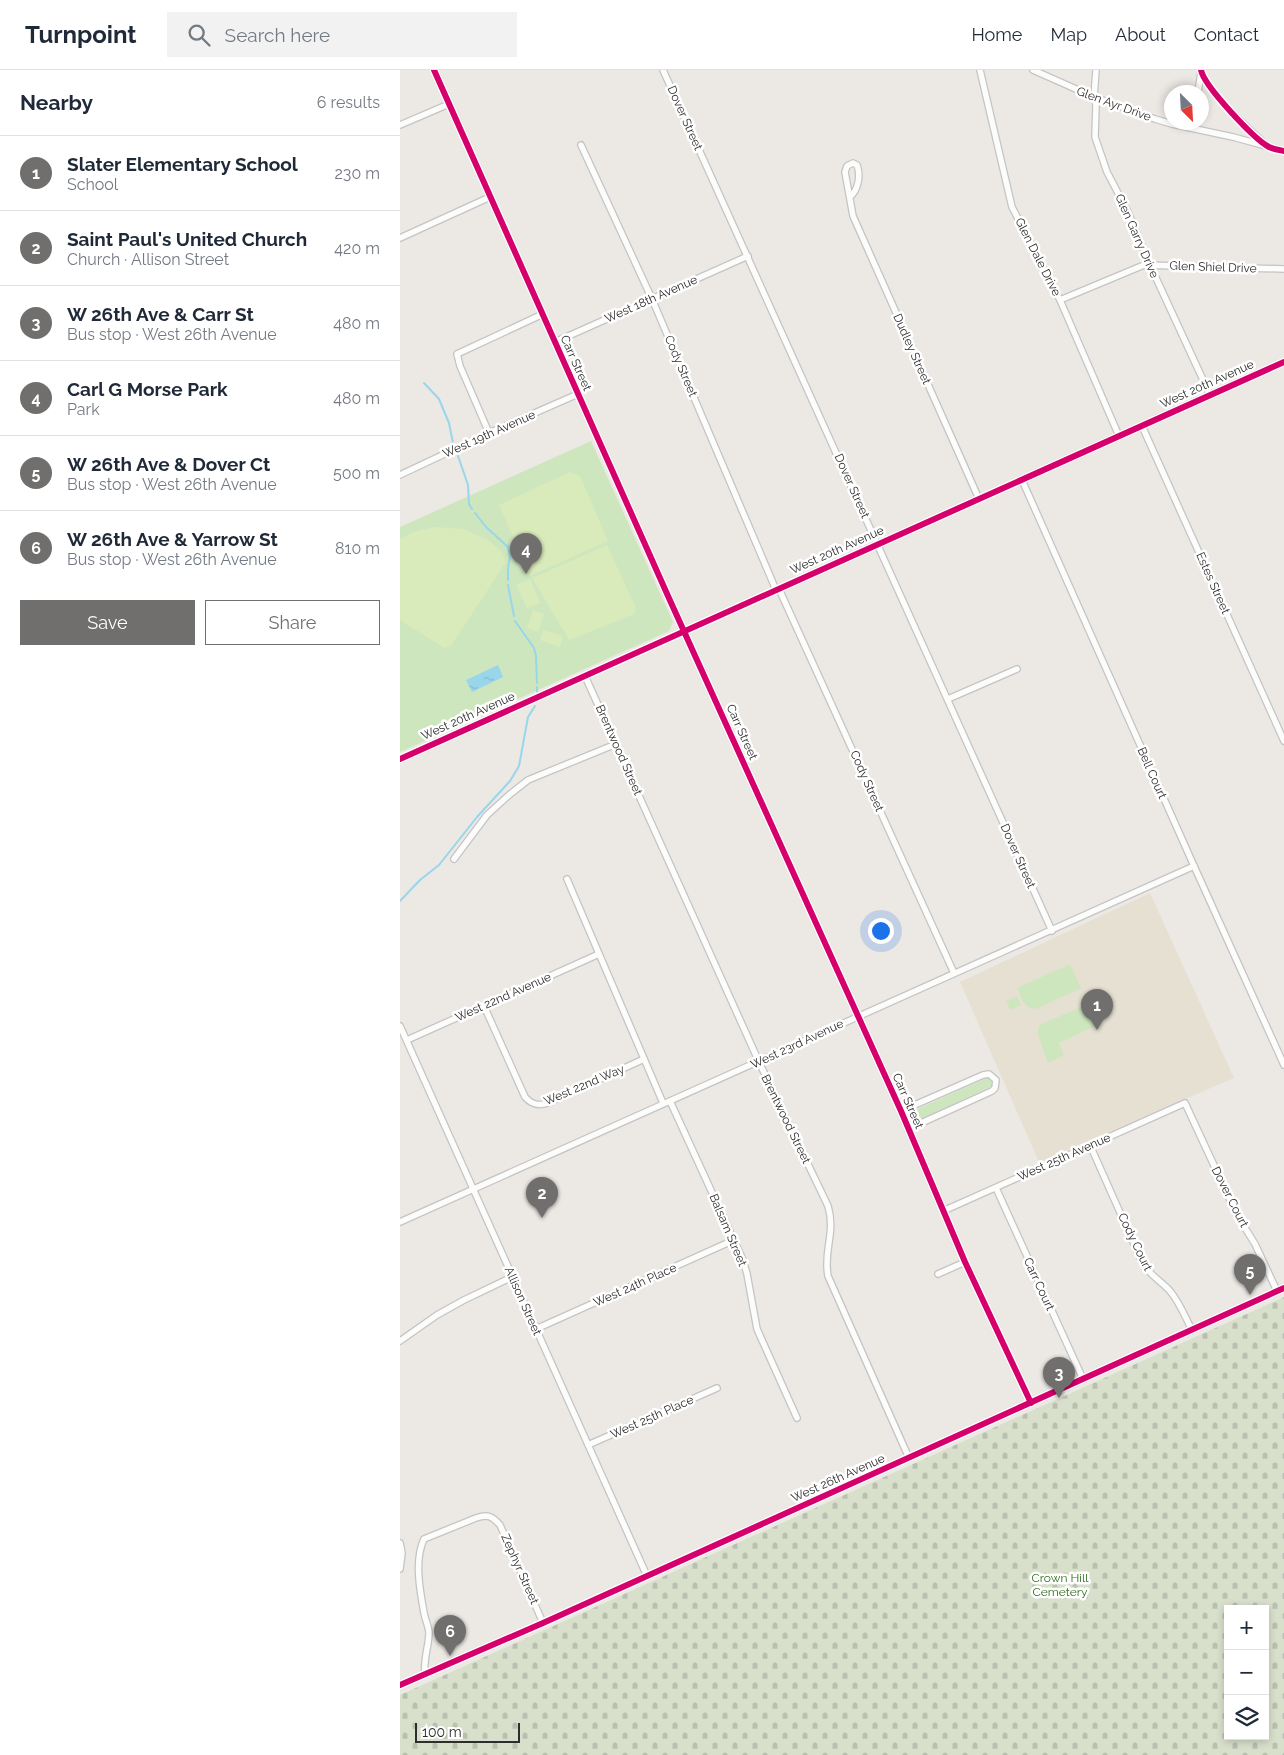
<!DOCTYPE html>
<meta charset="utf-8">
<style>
:root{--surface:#fff;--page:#f2f2f3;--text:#1f2937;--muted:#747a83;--line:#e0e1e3;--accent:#706f6e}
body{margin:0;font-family:Raleway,sans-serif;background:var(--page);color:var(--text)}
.controls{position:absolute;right:15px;bottom:15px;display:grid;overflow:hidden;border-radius:0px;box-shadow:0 2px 8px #0003}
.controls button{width:45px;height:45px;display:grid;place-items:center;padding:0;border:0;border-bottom:1px solid var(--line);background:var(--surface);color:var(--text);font:25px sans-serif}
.compass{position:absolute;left:764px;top:15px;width:45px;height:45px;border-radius:50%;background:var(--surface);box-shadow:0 2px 8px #0003;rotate:156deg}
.scale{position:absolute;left:15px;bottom:12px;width:105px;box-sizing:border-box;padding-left:5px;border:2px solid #2e2e2e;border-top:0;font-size:14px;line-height:18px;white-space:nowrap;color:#2e2e2e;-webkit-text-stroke:4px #fff;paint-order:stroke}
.you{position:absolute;left:480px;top:860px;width:18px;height:18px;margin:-12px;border:4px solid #fff;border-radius:50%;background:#1a73e8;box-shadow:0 0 0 8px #1a73e833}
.badge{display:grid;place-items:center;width:32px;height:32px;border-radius:50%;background:var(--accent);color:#fff;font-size:16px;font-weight:700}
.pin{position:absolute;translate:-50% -41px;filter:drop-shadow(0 1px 2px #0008)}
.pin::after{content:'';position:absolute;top:26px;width:18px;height:15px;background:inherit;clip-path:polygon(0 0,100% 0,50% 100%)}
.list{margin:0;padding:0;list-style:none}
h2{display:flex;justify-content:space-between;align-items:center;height:65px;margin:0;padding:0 20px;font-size:21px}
h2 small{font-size:16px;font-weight:400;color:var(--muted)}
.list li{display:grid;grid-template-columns:32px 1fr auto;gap:15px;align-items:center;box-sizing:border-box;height:75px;padding:0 20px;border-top:1px solid var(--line)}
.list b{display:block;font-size:19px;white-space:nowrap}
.list p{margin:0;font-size:16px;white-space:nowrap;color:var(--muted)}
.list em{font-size:16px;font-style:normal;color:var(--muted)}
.actions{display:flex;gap:10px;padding:15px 20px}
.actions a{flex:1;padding:11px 0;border:1px solid var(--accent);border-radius:0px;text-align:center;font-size:18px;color:var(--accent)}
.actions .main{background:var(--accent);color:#fff}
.icon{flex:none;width:28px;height:28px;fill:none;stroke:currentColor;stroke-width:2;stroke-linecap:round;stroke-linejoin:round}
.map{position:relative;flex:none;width:884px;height:1685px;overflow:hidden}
header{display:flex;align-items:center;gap:30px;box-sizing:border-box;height:70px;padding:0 25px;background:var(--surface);border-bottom:1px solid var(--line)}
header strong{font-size:24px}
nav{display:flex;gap:28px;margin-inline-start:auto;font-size:18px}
.search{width:350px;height:45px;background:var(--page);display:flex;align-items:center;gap:12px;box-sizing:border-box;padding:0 18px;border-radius:0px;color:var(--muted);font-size:19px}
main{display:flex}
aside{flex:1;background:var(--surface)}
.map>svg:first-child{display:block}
.education{fill:#e6e0d3}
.grass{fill:#cee6be}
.cemetery{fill:url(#cemetery-stones);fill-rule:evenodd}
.pitch{fill:#d9eabb}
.water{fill:url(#water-ripples)}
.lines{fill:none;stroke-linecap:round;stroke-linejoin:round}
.stream{stroke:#99d6ec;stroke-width:2}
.minor-casing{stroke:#c5c4c5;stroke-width:8}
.tertiary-casing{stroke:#c5c4c5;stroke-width:9}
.minor{stroke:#fcfcfb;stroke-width:5.5}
.tertiary{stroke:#fcfcfb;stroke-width:7}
.cycleway-casing{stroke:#fff;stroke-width:9}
.cycleway{stroke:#d6006c;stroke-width:6}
.labels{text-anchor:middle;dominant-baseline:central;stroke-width:5;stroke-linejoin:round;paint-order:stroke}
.street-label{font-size:12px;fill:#2e2e2e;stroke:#fff}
.park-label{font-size:12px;fill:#2c6e1b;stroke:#fff}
</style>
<header>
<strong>Turnpoint</strong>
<div class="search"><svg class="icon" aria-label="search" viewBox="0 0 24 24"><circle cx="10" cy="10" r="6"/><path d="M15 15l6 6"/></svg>Search here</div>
<nav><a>Home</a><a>Map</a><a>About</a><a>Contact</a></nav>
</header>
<main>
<aside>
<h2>Nearby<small>6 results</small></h2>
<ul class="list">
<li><span class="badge">1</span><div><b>Slater Elementary School</b><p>School</p></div><em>230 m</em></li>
<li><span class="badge">2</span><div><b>Saint Paul's United Church</b><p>Church · Allison Street</p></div><em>420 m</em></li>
<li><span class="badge">3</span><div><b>W 26th Ave &amp; Carr St</b><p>Bus stop · West 26th Avenue</p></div><em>480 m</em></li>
<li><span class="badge">4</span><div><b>Carl G Morse Park</b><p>Park</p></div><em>480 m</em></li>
<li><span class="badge">5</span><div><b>W 26th Ave &amp; Dover Ct</b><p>Bus stop · West 26th Avenue</p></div><em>500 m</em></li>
<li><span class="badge">6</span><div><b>W 26th Ave &amp; Yarrow St</b><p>Bus stop · West 26th Avenue</p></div><em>810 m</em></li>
</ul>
<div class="actions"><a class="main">Save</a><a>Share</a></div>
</aside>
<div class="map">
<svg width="884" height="1685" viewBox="0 0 884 1685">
<defs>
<pattern id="cemetery-stones" width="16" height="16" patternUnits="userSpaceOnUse" patternTransform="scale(1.25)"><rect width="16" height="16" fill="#d8e0cc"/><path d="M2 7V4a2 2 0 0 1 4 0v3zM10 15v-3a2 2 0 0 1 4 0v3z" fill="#bac0b0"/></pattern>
<pattern id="water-ripples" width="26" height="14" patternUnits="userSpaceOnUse" patternTransform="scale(1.25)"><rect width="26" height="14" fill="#99d6ec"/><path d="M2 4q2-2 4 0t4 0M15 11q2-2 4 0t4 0" fill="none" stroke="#84b8cb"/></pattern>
</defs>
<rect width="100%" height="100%" fill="#ece8e4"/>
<!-- education -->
<polygon class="education" points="750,823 834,1008 639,1092 560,912"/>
<!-- grass -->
<g class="grass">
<polygon points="191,371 273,552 269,561 0,682 0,457"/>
<path d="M670 894 681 918 636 939C623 938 622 929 617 918Z"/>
<polygon points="617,926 621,935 610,940 606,931"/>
<polygon points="686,935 695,956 659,973 664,985 648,993 638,965 638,958 641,954"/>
<polygon points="589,1007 593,1011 592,1016 517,1051 512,1051 509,1045 511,1042"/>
</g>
<!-- cemetery -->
<path class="cemetery" d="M884 1227V1685H0V1625ZM828 1539H865V1666H828Z"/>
<!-- pitch -->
<g class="pitch">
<polygon points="170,402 180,406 208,471 130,506 99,435"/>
<polygon points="34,457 63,459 87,469 101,481 106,492 51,576 44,578 0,550 0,469 13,462"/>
<polygon points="207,475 236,538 234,544 169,570 132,508"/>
<polygon points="130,509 140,533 127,538 116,515"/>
<polygon points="133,540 144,544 138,562 127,558"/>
<polygon points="143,560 163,566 160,577 140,570"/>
</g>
<!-- water -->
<polygon class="water" points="98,595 103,607 72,622 66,610"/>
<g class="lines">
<!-- stream -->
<g class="stream">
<polyline points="24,313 39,329 49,353 53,373"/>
<polyline points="58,386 68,415 69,434 72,439"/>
<polyline points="75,443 86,457 108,477 110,486 108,499 108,510"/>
<polyline points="108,515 114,546"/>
<polyline points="115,551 134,578 136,586 137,613"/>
<polyline points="137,622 137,617"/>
<polyline points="0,831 20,810 39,795 77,747 110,711 119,696 128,647 135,636"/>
</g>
<defs>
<g id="minor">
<polyline points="263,0 652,861"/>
<polyline points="580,0 612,137 660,230 719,366"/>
<polyline points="633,0 694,27 755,49 772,54 833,67 884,81"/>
<polyline points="696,0 694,27 696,35 695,67 707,102 728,142 750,195 810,325"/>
<path d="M801 3C817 31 842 53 866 75"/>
<polyline points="798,22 801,2"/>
<polyline points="0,55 49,34"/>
<polyline points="181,75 252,229 376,520"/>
<path d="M450 127C458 120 461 106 457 95L453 93 447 96 445 102 453 146 579 429"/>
<polyline points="0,168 90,127"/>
<polyline points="660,230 744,195 884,199"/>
<polyline points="155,272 348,186"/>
<polyline points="742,356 884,671"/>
<polyline points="89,363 60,296 57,284 143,244"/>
<polyline points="0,405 89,363 178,324"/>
<polyline points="622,410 794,796 884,995"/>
<polyline points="379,519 554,903"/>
<path d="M185 606 359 992 428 1136C436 1163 423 1180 428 1206L509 1388"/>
<polyline points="548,629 617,599"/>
<polyline points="54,789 87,745 109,725 128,710 216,674"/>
<polyline points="167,809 263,1033"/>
<path d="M84 936 125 1027C132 1035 139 1036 148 1033L244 989"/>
<polyline points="0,956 247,1506"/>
<polyline points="7,970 199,884"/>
<polyline points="270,1031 343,1190 347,1204 357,1259 397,1348"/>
<polyline points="501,1041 583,1005 589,1004 596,1010 595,1018 592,1021 508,1059"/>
<path d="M690 1075 742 1192C750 1206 760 1210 770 1221 780 1233 785 1247 792 1260"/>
<polyline points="596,1118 683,1309"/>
<polyline points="543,1141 785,1033 837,1145 855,1174 877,1221"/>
<polyline points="0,1152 794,796"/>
<polyline points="538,1204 565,1192"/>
<polyline points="136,1259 334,1170"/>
<polyline points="0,1271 37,1245 64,1230 112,1207"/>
<polyline points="188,1375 317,1318"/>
<polyline points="0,1473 2,1483 0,1499"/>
<path d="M25 1604C23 1590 29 1576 29 1562 28 1555 25 1549 24 1543 20 1521 14 1490 24 1469L76 1448C88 1444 92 1446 100 1455L143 1553"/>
</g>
<g id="tertiary">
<polyline points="34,0 268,526 501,1041 565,1192 631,1333"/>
<polyline points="0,689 884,292"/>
<polyline points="0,1615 143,1553 884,1218"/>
</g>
</defs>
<!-- minor casing -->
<use href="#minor" class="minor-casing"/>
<!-- tertiary casing -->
<use href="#tertiary" class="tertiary-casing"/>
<!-- minor -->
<use href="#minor" class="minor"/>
<!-- tertiary -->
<use href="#tertiary" class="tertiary"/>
<defs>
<g id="cycleway">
<polyline points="34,0 268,526 501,1041 565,1192 631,1333"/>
<path d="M801 0C804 16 854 69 869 77 873 79 879 80 884 81"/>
<polyline points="0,689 884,292"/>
<polyline points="0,1615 143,1553 884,1218"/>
</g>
</defs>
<!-- cycleway casing -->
<use href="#cycleway" class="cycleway-casing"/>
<!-- cycleway -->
<use href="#cycleway" class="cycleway"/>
</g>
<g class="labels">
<!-- street labels -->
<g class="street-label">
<text transform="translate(714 34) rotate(20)">Glen Ayr Drive</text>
<text transform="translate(285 48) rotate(66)">Dover Street</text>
<text transform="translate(737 166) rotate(66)">Glen Garry Drive</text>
<text transform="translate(638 187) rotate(63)">Glen Dale Drive</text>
<text transform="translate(813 197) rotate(2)">Glen Shiel Drive</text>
<text transform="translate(251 229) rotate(-24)">West 18th Avenue</text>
<text transform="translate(512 279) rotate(66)">Dudley Street</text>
<text transform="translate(176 293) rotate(66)">Carr Street</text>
<text transform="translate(281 296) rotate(67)">Cody Street</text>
<text transform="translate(807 314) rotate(-24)">West 20th Avenue</text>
<text transform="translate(89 364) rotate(-24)">West 19th Avenue</text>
<text transform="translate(452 416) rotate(66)">Dover Street</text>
<text transform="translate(437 480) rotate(-24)">West 20th Avenue</text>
<text transform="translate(813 513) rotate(66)">Estes Street</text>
<text transform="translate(68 646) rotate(-24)">West 20th Avenue</text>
<text transform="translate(342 662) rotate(66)">Carr Street</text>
<text transform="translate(219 680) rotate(66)">Brentwood Street</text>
<text transform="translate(752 703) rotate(66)">Bell Court</text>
<text transform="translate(467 711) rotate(66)">Cody Street</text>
<text transform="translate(618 786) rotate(66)">Dover Street</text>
<text transform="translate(103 927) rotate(-24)">West 22nd Avenue</text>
<text transform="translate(397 974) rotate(-25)">West 23rd Avenue</text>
<text transform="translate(184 1015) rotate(-23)">West 22nd Way</text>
<text transform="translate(508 1031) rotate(66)">Carr Street</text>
<text transform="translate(386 1049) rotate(64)">Brentwood Street</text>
<text transform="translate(664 1087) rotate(-24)">West 25th Avenue</text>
<text transform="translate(830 1127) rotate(63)">Dover Court</text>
<text transform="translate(328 1160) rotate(67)">Balsam Street</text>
<text transform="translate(735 1172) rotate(64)">Cody Court</text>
<text transform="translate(639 1214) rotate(65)">Carr Court</text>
<text transform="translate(235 1215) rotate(-24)">West 24th Place</text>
<text transform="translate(123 1231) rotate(66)">Allison Street</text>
<text transform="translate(252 1347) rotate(-24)">West 25th Place</text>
<text transform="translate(438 1408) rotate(-24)">West 26th Avenue</text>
<text transform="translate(120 1499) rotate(66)">Zephyr Street</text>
</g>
<!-- park labels -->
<g class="park-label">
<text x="660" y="1508">Crown Hill<tspan x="660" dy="14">Cemetery</tspan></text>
</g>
</g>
</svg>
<div class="controls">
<button>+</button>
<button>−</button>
<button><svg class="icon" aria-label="layers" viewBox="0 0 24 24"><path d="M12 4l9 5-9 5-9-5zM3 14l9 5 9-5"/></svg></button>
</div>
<svg class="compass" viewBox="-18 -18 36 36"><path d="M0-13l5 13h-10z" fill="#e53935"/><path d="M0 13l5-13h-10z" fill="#747a83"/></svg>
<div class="scale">100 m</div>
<div class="you"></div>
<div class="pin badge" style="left:697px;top:960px">1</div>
<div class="pin badge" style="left:142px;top:1148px">2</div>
<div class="pin badge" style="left:659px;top:1328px">3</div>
<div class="pin badge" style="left:126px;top:504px">4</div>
<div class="pin badge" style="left:850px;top:1225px">5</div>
<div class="pin badge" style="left:50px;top:1586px">6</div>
</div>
</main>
